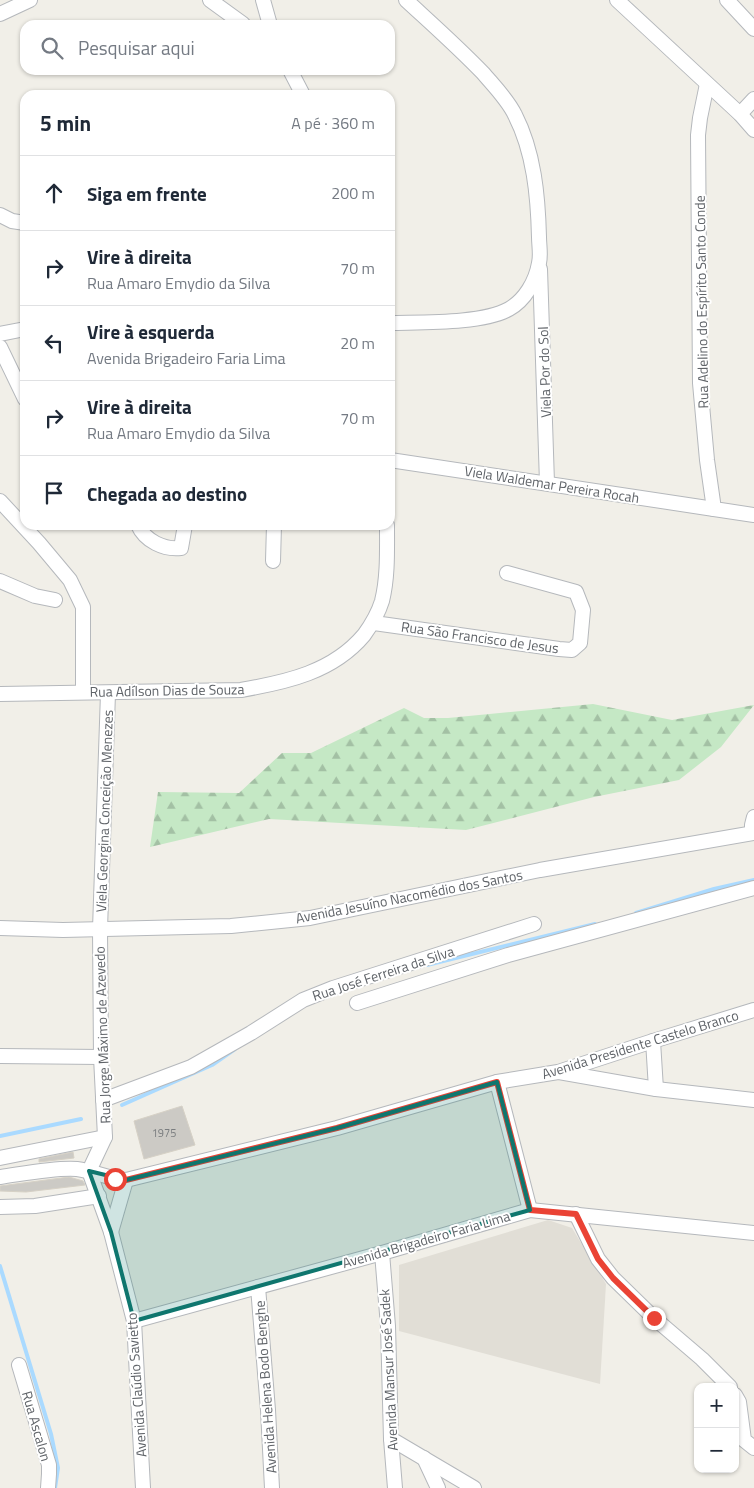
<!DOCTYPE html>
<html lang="pt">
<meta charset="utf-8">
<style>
:root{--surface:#fff;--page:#f6f6f7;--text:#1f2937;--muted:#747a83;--line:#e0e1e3}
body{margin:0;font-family:"Titillium Web",sans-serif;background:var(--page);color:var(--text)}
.controls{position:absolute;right:15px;bottom:15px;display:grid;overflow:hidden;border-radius:10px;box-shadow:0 1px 4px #0004}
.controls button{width:45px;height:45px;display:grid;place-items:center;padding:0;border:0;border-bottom:1px solid var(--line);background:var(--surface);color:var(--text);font:25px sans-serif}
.stop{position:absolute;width:15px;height:15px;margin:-11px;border:4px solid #ea4335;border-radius:50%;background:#fff}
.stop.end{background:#ea4335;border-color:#fff;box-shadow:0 1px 5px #0008}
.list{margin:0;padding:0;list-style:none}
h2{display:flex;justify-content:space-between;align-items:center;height:65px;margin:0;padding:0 20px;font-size:21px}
h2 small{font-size:16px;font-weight:400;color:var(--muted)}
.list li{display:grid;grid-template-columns:32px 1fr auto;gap:15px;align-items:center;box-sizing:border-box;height:75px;padding:0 20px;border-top:1px solid var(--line)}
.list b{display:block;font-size:19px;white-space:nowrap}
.list p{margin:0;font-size:16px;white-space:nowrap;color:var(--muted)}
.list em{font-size:16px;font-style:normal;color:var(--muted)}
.icon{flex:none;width:28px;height:28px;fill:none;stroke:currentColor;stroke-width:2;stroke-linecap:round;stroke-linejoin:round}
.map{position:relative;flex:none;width:754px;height:1488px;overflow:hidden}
.search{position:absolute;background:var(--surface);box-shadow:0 1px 4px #0004;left:20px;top:20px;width:375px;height:55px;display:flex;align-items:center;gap:12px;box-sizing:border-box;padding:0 18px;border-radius:15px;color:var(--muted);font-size:19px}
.panel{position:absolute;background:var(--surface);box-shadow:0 1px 4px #0004;left:20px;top:90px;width:375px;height:440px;border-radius:15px}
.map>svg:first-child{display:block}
.education{fill:#e1ded6}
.forest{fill:url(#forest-firs)}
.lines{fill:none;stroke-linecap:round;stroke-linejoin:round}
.stream{stroke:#aadaff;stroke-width:4}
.building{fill:#cccac5;stroke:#d6d1c6}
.minor-casing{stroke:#b5b8bc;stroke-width:16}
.minor{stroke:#fff;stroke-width:14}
.route{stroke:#ea4335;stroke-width:6}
.marked{fill:#0f766e;fill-opacity:0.2;stroke:#0f766e;stroke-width:4;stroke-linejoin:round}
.labels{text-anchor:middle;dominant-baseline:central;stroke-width:4;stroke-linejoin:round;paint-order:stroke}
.number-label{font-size:11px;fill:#7a7d7f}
.street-label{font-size:14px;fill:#5f6368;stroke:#fff}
</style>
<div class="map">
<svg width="754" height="1488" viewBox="0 0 754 1488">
<defs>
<pattern id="forest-firs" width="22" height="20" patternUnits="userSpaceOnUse" patternTransform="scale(1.25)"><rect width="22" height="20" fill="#c5e8c5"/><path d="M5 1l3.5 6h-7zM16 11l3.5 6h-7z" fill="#a3c0a4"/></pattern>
</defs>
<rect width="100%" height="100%" fill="#f1efe8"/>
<!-- education -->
<polygon class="education" points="548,1220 572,1228 606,1284 600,1384 399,1331 399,1265"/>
<!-- forest -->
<polygon class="forest" points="593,704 672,720 754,705 721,747 679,780 594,797 466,830 269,819 150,847 158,792 239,793 282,753 311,753 404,708 424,718 448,718"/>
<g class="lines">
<!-- stream -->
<g class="stream">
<polyline points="636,913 714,889 754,880"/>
<polyline points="427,965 595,924"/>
<polyline points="122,1105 212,1065 235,1049"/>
<polyline points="0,1136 81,1119"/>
<polyline points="0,1266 51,1434 58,1468 55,1488"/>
</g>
</g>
<!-- building -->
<g class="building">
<polygon points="182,1106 195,1145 144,1159 134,1121"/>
<polygon points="73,1152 74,1158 39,1162 39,1159"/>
<polygon points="69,1177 83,1181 85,1185 26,1192 0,1191 0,1186"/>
</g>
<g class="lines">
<defs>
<g id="minor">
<polyline points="210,0 243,24"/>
<polyline points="263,0 270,25"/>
<polyline points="617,0 740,114 754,130"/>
<polyline points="727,0 754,29"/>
<polyline points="0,14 30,0"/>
<polyline points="290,70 303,95"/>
<polyline points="707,84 700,118 698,135 700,383 707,460 714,509 754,515"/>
<polyline points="740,114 754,99"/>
<polyline points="0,215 12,221 25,223"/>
<polyline points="540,269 547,483"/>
<path d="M390 323C422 322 482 324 509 309 525 300 536 281 539 263 541 255 539 245 539 237 538 196 534 152 515 115 508 100 494 86 483 73 458 47 432 24 406 0"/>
<polyline points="0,334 25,329"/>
<polyline points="0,347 25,399"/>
<polyline points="390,460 714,509"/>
<polyline points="0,501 39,543 70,580 83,607 83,692"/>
<path d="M138 525C145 541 164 550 181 548L185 525"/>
<polyline points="273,561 274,525"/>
<polyline points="0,581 35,596 55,600"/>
<polyline points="374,623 559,649 572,650 580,643 583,610 576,592 507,573"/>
<polyline points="108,693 100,929 101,1057 105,1137 89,1171 111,1232 134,1321 143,1488"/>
<path d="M0 694 241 690C287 682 333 672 364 635 372 624 378 614 382 601 388 577 387 550 387 525"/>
<polyline points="752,833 752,825 754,817"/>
<polyline points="0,928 63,930 231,926 310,918 540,870 754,833"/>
<polyline points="357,1003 508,955 754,888"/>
<polyline points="653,1041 656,1089"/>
<polyline points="0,1056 101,1057"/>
<polyline points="559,1072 656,1089 754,1100"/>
<polyline points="497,1082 530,1210"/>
<polyline points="103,1100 191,1067 251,1033 303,1000 333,988 534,924"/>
<polyline points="0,1158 105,1137"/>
<path d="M0 1177C22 1174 56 1167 77 1169 94 1171 109 1179 126 1180L337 1128 497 1082 558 1072 653 1041 754 1010"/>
<polyline points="0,1207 35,1206 99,1196"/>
<polyline points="576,1214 598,1259 613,1278 654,1318 702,1359 730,1387"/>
<polyline points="111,1232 126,1180"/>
<polyline points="382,1253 388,1326 391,1439 395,1488"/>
<polyline points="258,1287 268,1410 272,1488"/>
<polyline points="134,1321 382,1253 530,1210 754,1233"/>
<polyline points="19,1365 49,1465 49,1474 48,1488"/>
<polyline points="735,1395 739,1402 744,1440 754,1448"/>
<polyline points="391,1439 474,1488"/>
<polyline points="424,1458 438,1488"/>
</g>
</defs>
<!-- minor casing -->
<use href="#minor" class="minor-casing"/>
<!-- minor -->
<use href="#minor" class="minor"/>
</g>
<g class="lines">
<!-- route -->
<polyline class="route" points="115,1179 126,1180 337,1128 497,1082 530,1210 576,1214 598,1259 613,1278 654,1318"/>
</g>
<!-- marked area -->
<path class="marked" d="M497 1082 530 1210 134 1321 111 1232 89 1171 126 1180 337 1128Z"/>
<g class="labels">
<!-- number labels -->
<g class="number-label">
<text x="164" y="1133">1975</text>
</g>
<!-- street labels -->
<g class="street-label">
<text transform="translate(701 302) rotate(-91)">Rua Adelino do Espírito Santo Conde</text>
<text transform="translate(544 372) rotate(-92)">Viela Por do Sol</text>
<text transform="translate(552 484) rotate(9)">Viela Waldemar Pereira Rocah</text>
<text transform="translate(480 637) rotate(8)">Rua São Francisco de Jesus</text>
<text transform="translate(167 690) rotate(-1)">Rua Adílson Dias de Souza</text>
<text transform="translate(104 811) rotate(-88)">Viela Georgina Conceição Menezes</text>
<text transform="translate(409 896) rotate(-11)">Avenida Jesuíno Nacomédio dos Santos</text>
<text transform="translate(383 973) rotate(-18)">Rua José Ferreira da Silva</text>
<text transform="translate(102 1035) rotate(-92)">Rua Jorge Máximo de Azevedo</text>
<text transform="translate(640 1044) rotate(-17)">Avenida Presidente Castelo Branco</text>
<text transform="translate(426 1239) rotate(-16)">Avenida Brigadeiro Faria Lima</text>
<text transform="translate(388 1370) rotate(-93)">Avenida Mansur José Sadek</text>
<text transform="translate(136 1385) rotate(-94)">Avenida Claúdio Savietto</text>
<text transform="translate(265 1387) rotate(-94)">Avenida Helena Bodo Benghe</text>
<text transform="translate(37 1426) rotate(74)">Rua Ascalon</text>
</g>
</g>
</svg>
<div class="controls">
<button>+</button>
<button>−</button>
</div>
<div class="stop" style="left:115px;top:1179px"></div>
<div class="stop end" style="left:654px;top:1318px"></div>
<div class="search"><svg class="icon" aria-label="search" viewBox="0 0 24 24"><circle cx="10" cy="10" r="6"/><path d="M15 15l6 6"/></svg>Pesquisar aqui</div>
<section class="panel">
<h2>5 min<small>A pé · 360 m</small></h2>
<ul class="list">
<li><svg class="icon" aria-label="ahead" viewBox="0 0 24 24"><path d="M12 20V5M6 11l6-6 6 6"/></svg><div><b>Siga em frente</b></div><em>200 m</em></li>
<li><svg class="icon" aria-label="right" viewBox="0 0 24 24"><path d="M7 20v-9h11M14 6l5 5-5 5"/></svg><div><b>Vire à direita</b><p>Rua Amaro Emydio da Silva</p></div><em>70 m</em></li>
<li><svg class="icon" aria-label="left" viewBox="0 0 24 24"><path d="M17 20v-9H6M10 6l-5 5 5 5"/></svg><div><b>Vire à esquerda</b><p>Avenida Brigadeiro Faria Lima</p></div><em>20 m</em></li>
<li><svg class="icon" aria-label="right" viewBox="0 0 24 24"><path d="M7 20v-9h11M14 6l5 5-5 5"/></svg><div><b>Vire à direita</b><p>Rua Amaro Emydio da Silva</p></div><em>70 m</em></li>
<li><svg class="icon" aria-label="arrive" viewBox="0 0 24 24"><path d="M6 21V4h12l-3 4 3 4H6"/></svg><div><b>Chegada ao destino</b></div></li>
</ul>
</section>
</div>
